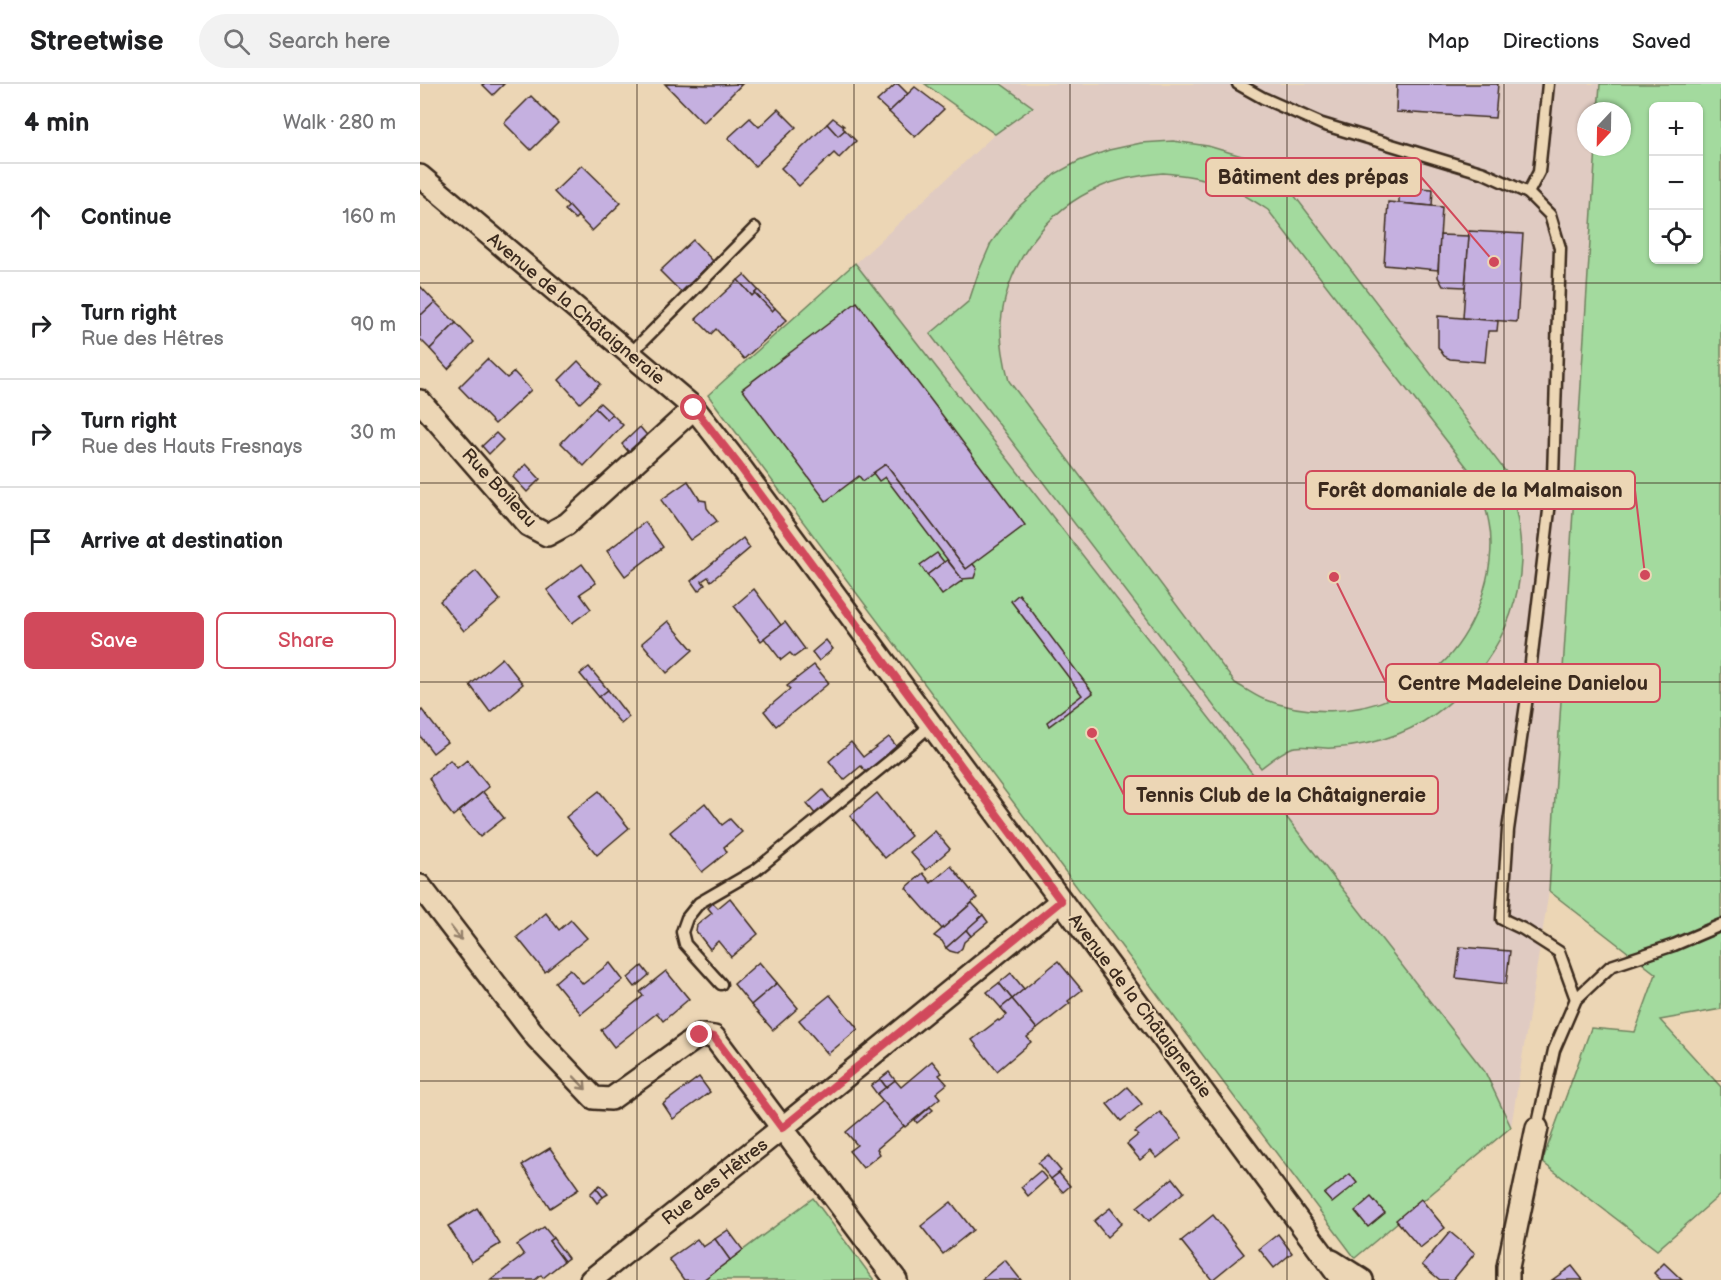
<!DOCTYPE html>
<meta charset="utf-8">
<style>
:root{--surface:#fff;--page:#f2f2f2;--text:#202124;--muted:#757577;--line:#e0e0e0;--accent:#d1495b}
body{margin:0;font-family:"Balsamiq Sans",sans-serif;background:var(--page);color:var(--text)}
.controls{position:absolute;right:18px;top:18px;display:grid;overflow:hidden;border-radius:9px;box-shadow:0 2px 4px #0004}
.controls button{width:54px;height:54px;display:grid;place-items:center;padding:0;border:0;border-bottom:2px solid var(--line);background:var(--surface);color:var(--text);font:30px sans-serif}
.compass{position:absolute;left:1157px;top:18px;width:54px;height:54px;border-radius:50%;background:var(--surface);box-shadow:0 2px 4px #0004;rotate:202deg}
.stop{position:absolute;width:18px;height:18px;margin:-14px;border:4px solid #d1495b;border-radius:50%;background:#fff}
.stop.end{background:#d1495b;border-color:#fff;box-shadow:0 2px 6px #0008}
.list{margin:0;padding:0;list-style:none}
h2{display:flex;justify-content:space-between;align-items:center;height:78px;margin:0;padding:0 24px;font-size:26px}
h2 small{font-size:20px;font-weight:400;color:var(--muted)}
.list li{display:grid;grid-template-columns:39px 1fr auto;gap:18px;align-items:center;box-sizing:border-box;height:108px;padding:0 24px;border-top:2px solid var(--line)}
.list b{display:block;font-size:22px;white-space:nowrap}
.list p{margin:0;font-size:20px;white-space:nowrap;color:var(--muted)}
.list em{font-size:20px;font-style:normal;color:var(--muted)}
.actions{display:flex;gap:12px;padding:18px 24px}
.actions a{flex:1;padding:14px 0;border:2px solid var(--accent);border-radius:9px;text-align:center;font-size:21px;color:var(--accent)}
.actions .main{background:var(--accent);color:#fff}
.icon{flex:none;width:33px;height:33px;fill:none;stroke:currentColor;stroke-width:2;stroke-linecap:round;stroke-linejoin:round}
.map{position:relative;flex:none;width:1301px;height:1196px;overflow:hidden}
header{display:flex;align-items:center;gap:36px;box-sizing:border-box;height:84px;padding:0 30px;background:var(--surface);border-bottom:2px solid var(--line)}
header strong{font-size:28px}
nav{display:flex;gap:33px;margin-inline-start:auto;font-size:21px}
.search{width:420px;height:54px;background:var(--page);display:flex;align-items:center;gap:15px;box-sizing:border-box;padding:0 21px;border-radius:33px;color:var(--muted);font-size:22px}
main{display:flex}
aside{flex:1;background:var(--surface)}
.map>svg:first-child{display:block}
.built{fill:#e0cbc2}
.green{fill:#a3da9e;stroke:#6f825e;stroke-width:1.5;fill-rule:evenodd}
.building{fill:#c5b0e0;stroke:#3b2a1e;stroke-width:1.5}
.lines{fill:none;stroke-linecap:round;stroke-linejoin:round}
.lane-casing{stroke:#3b2a1e;stroke-width:15}
.street-casing{stroke:#3b2a1e;stroke-width:26}
.lane{stroke:#ecd6b5;stroke-width:10}
.street{stroke:#ecd6b5;stroke-width:21}
.oneway{stroke:#94806a}
.route{stroke:#d1495b;stroke-width:8}
.grid{fill:none;stroke:#3b2a1e;stroke-width:1.5;stroke-opacity:0.55}
.labels{text-anchor:middle;dominant-baseline:central;stroke-width:4.5;stroke-linejoin:round;paint-order:stroke}
.street-label{font-size:18px;fill:#3b2a1e;stroke:#ecd6b5}
.leader{fill:none;stroke:#d1495b;stroke-width:2}
.callout-dot{fill:#d1495b;stroke:#ecd6b5;stroke-width:2}
.callout{fill:#ecd6b5;stroke:#d1495b;stroke-width:2}
.callout-label{font-size:20px;text-anchor:middle;font-weight:bold;fill:#3b2a1e}
</style>
<header>
<strong>Streetwise</strong>
<div class="search"><svg class="icon" aria-label="search" viewBox="0 0 24 24"><circle cx="10" cy="10" r="6"/><path d="M15 15l6 6"/></svg>Search here</div>
<nav><a>Map</a><a>Directions</a><a>Saved</a></nav>
</header>
<main>
<aside>
<h2>4 min<small>Walk · 280 m</small></h2>
<ul class="list">
<li><svg class="icon" aria-label="ahead" viewBox="0 0 24 24"><path d="M12 20V5M6 11l6-6 6 6"/></svg><div><b>Continue</b></div><em>160 m</em></li>
<li><svg class="icon" aria-label="right" viewBox="0 0 24 24"><path d="M7 20v-9h11M14 6l5 5-5 5"/></svg><div><b>Turn right</b><p>Rue des Hêtres</p></div><em>90 m</em></li>
<li><svg class="icon" aria-label="right" viewBox="0 0 24 24"><path d="M7 20v-9h11M14 6l5 5-5 5"/></svg><div><b>Turn right</b><p>Rue des Hauts Fresnays</p></div><em>30 m</em></li>
<li><svg class="icon" aria-label="arrive" viewBox="0 0 24 24"><path d="M6 21V4h12l-3 4 3 4H6"/></svg><div><b>Arrive at destination</b></div></li>
</ul>
<div class="actions"><a class="main">Save</a><a>Share</a></div>
</aside>
<div class="map">
<svg width="1301" height="1196" viewBox="0 0 1301 1196">
<rect width="100%" height="100%" fill="#ecd6b5"/>
<filter id="ink" filterUnits="userSpaceOnUse"><feTurbulence type="fractalNoise" baseFrequency=".0167" numOctaves="2"/><feDisplacementMap in="SourceGraphic" scale="12" xChannelSelector="R" yChannelSelector="G"/><feConvolveMatrix kernelMatrix="1 2 1 2 8 2 1 2 1" color-interpolation-filters="sRGB"/></filter>
<g filter="url(#ink)">
<!-- built -->
<polygon class="built" points="581,0 1180,0 1178,27 1166,27 1166,63 1176,63 1129,807 1091,1043 1065,988 435,180 575,50 612,24"/>
<!-- green -->
<g class="green">
<polygon points="505,0 581,0 613,23 575,50"/>
<path d="M1180 0H1301V925L1240 936 1301 1003V1110L1237 1166 1122 1078 1171 944 1215 948 1236 890 1129 807 1176 63H1202V27H1178ZM1234 22H1278V176H1234Z"/>
<path d="M753 57 788 62 825 73 861 94 1086 388C1094 418 1102 446 1101 477 1098 550 1046 623 978 650 958 658 934 663 912 664 900 665 887 661 875 663 866 664 849 678 841 684L510 250 549 217 559 187 571 159 594 127 635 90 659 77 689 66 721 59ZM743 89C789 93 809 100 848 126L1053 391C1060 407 1066 422 1069 439 1074 463 1069 492 1061 515 1031 608 933 649 843 615 834 611 824 604 815 599L589 297C584 278 580 258 581 238 587 180 626 125 680 103 700 94 721 91 743 89Z"/>
<polygon points="435,179 1065,988 1091,1043 935,1174 288,311"/>
<polygon points="393,1114 454,1196 283,1196"/>
</g>
<!-- building -->
<g class="building">
<polygon points="62,0 84,0 73,11"/>
<polygon points="245,0 294,1 322,0 283,39"/>
<polygon points="476,0 478,0 488,10 469,28 457,17"/>
<polygon points="977,0 1078,0 1075,34 976,28"/>
<polygon points="495,3 524,25 495,53 469,28"/>
<polygon points="111,12 138,39 111,66 84,39"/>
<polygon points="358,25 376,43 335,82 308,54 330,34 339,43"/>
<polygon points="413,34 424,42 423,44 425,46 418,52 407,40"/>
<polygon points="407,40 418,52 425,46 436,57 419,74 414,69 379,102 361,84"/>
<polygon points="162,81 201,119 172,147 134,108"/>
<polygon points="979,103 1013,105 1012,122 979,119"/>
<polygon points="968,118 1022,123 1018,186 964,181"/>
<polygon points="149,122 158,132 155,135 145,126"/>
<polygon points="1049,147 1103,150 1097,238 1043,234"/>
<polygon points="1020,151 1049,152 1045,203 1023,202 1018,193"/>
<polygon points="273,156 293,177 261,208 240,187"/>
<polygon points="324,191 338,206 332,212 318,196"/>
<polygon points="318,196 332,212 335,209 352,227 355,224 367,236 324,275 296,245 291,250 276,235"/>
<polygon points="0,202 15,218 0,232"/>
<polygon points="338,206 355,224 352,227 335,209"/>
<polygon points="15,218 36,239 10,265 0,255 0,232"/>
<polygon points="437,218 605,441 546,485 466,380 443,397 439,392 406,417 322,305"/>
<polygon points="1018,232 1078,237 1077,247 1068,247 1065,278 1030,275 1024,272 1018,263"/>
<polygon points="36,239 54,258 28,285 10,265"/>
<polygon points="67,275 87,294 94,288 111,306 75,340 39,303"/>
<polygon points="158,277 180,300 160,319 139,296"/>
<polygon points="180,319 192,330 187,336 175,324"/>
<polygon points="175,324 187,336 192,330 203,341 164,382 141,359"/>
<polygon points="220,343 231,356 212,372 202,360"/>
<polygon points="76,349 83,356 69,370 62,362"/>
<polygon points="106,380 120,395 107,408 93,393"/>
<polygon points="466,380 546,485 553,480 557,485 554,494 542,495 465,393 459,397 453,389"/>
<polygon points="268,397 280,416 286,417 287,424 297,437 270,456 241,416"/>
<polygon points="225,438 243,463 205,492 187,467"/>
<polygon points="323,454 330,464 291,497 288,493 282,497 285,501 278,507 271,497"/>
<polygon points="517,469 524,478 507,491 500,481"/>
<polygon points="527,476 543,496 522,511 507,491"/>
<polygon points="162,480 176,499 160,510 171,525 152,539 127,506"/>
<polygon points="56,487 80,516 44,547 20,517"/>
<polygon points="334,505 361,541 341,557 314,522"/>
<polygon points="599,510 673,609 629,642 627,638 662,611 591,517"/>
<polygon points="248,537 273,566 247,589 222,559"/>
<polygon points="365,538 385,565 374,573 370,569 361,576 344,554"/>
<polygon points="406,556 413,565 399,577 392,568"/>
<polygon points="82,574 103,600 70,628 50,601"/>
<polygon points="394,581 409,599 356,642 344,627 370,605 367,602"/>
<polygon points="169,583 188,606 179,613 160,590"/>
<polygon points="188,606 209,633 201,640 179,613"/>
<polygon points="2,626 27,658 13,669 0,652 0,628"/>
<polygon points="469,653 477,663 447,689 441,682 424,696 409,677 431,658 443,673"/>
<polygon points="30,676 37,684 47,676 69,703 33,732 22,718 9,694"/>
<polygon points="403,706 412,717 396,731 387,720"/>
<polygon points="179,707 209,744 177,771 146,733"/>
<polygon points="63,708 84,734 60,753 39,728"/>
<polygon points="457,709 491,752 465,774 430,732"/>
<polygon points="285,719 302,741 310,735 322,748 304,763 307,768 282,788 250,748"/>
<polygon points="515,747 530,765 506,786 490,768"/>
<polygon points="531,782 557,814 522,845 486,804 503,789 511,799"/>
<polygon points="310,814 338,850 311,873 298,857 290,865 276,847 277,841 292,829 288,824 293,819 298,824"/>
<polygon points="552,819 563,831 526,864 522,857 514,852"/>
<polygon points="126,829 139,846 151,836 167,854 125,888 97,853"/>
<polygon points="563,831 568,838 551,852 546,846"/>
<polygon points="546,846 551,852 544,858 542,864 537,869 530,867 526,864"/>
<polygon points="1040,863 1090,867 1086,900 1036,894"/>
<polygon points="638,877 662,906 648,917 650,919 617,945 592,915"/>
<polygon points="339,878 357,899 331,921 314,900"/>
<polygon points="190,879 203,896 161,930 135,898 150,885 163,900"/>
<polygon points="222,882 229,891 215,903 208,894"/>
<polygon points="246,887 269,915 243,937 237,929 194,963 181,946 223,912 220,908"/>
<polygon points="591,889 604,905 592,915 579,899"/>
<polygon points="357,899 378,924 353,946 331,921"/>
<polygon points="579,899 592,915 581,924 567,908"/>
<polygon points="410,911 438,945 408,970 379,936"/>
<polygon points="592,915 617,945 607,953 611,958 577,987 552,956 578,936 579,937 587,931 581,924"/>
<polygon points="512,977 522,989 519,991 527,1000 516,1009 520,1014 485,1043 457,1010 475,996 481,1003"/>
<polygon points="469,988 475,996 466,1003 460,995"/>
<polygon points="279,993 290,1008 253,1035 243,1020"/>
<polygon points="460,995 466,1003 457,1010 451,1002"/>
<polygon points="707,1003 722,1020 701,1037 687,1020"/>
<polygon points="463,1017 484,1042 457,1065 460,1070 443,1084 429,1067 437,1061 426,1048"/>
<polygon points="510,1023 513,1026 497,1039 495,1036"/>
<polygon points="740,1028 762,1054 737,1074 731,1067 720,1076 707,1060 718,1051 715,1048"/>
<polygon points="130,1064 159,1105 130,1124 102,1081"/>
<polygon points="628,1071 641,1087 631,1095 618,1079"/>
<polygon points="620,1087 627,1095 608,1112 601,1103"/>
<polygon points="639,1089 650,1102 643,1108 631,1095"/>
<polygon points="930,1090 937,1099 912,1119 904,1110"/>
<polygon points="753,1094 764,1108 729,1137 717,1123"/>
<polygon points="180,1101 188,1110 183,1113 176,1104"/>
<polygon points="176,1104 183,1113 177,1119 170,1110"/>
<polygon points="951,1113 965,1129 948,1143 935,1127"/>
<polygon points="1001,1115 1025,1144 1000,1164 976,1136"/>
<polygon points="531,1118 553,1146 523,1170 501,1142"/>
<polygon points="57,1124 80,1160 51,1178 28,1142"/>
<polygon points="690,1124 702,1139 687,1153 674,1137"/>
<polygon points="793,1131 824,1170 792,1196 761,1157"/>
<polygon points="124,1143 133,1154 129,1157 144,1177 123,1194 121,1191 115,1196 71,1196 104,1171 97,1161"/>
<polygon points="308,1146 323,1166 310,1176 295,1155"/>
<polygon points="1030,1148 1055,1169 1033,1196 1020,1196 1002,1181"/>
<polygon points="858,1150 872,1169 854,1184 839,1165"/>
<polygon points="133,1154 148,1174 144,1177 129,1157"/>
<polygon points="277,1155 283,1163 295,1155 310,1176 283,1196 264,1196 249,1175"/>
<polygon points="585,1176 601,1196 561,1196"/>
<polygon points="1244,1179 1262,1196 1241,1196 1234,1189"/>
<polygon points="1152,1182 1163,1196 1132,1196"/>
</g>
<g class="lines">
<defs>
<g id="lane">
<polyline points="818,0 843,14 902,40 1064,89 1108,109 1130,131 1140,164 1133,393 1106,620 1088,746 1082,835 1103,845 1139,868 1156,915"/>
<polyline points="1108,109 1119,88 1128,0"/>
<polyline points="210,270 335,144"/>
<polyline points="301,900 265,860 262,848 267,834 279,819 336,786 472,675 511,641"/>
<polyline points="1117,1044 1134,966 1156,915 1191,882 1254,861 1301,841"/>
</g>
<g id="street">
<polyline points="0,92 274,324 318,380 922,1196"/>
<polyline points="0,317 108,441 127,451 147,440 274,324"/>
<polyline points="0,802 117,954 174,1014 191,1015 280,951 294,953 476,1196"/>
<polyline points="912,1177 942,1196"/>
<polyline points="171,1196 362,1044 641,817"/>
<polyline points="1088,1196 1088,1183 1117,1044"/>
</g>
</defs>
<!-- lane casing -->
<use href="#lane" class="lane-casing"/>
<!-- street casing -->
<use href="#street" class="street-casing"/>
<!-- lane -->
<use href="#lane" class="lane"/>
<!-- street -->
<use href="#street" class="street"/>
</g>
<!-- one-way arrows -->
<defs><path id="oneway-shaft" d="M-6 0H5M1.5-3L5.5 0L1.5 3" fill="none" stroke-width="1.6" stroke-linecap="round" stroke-linejoin="round" transform="scale(1.5)"/></defs>
<g class="oneway">
<use href="#oneway-shaft" transform="translate(36 849) rotate(52)"/>
<use href="#oneway-shaft" transform="translate(160 999) rotate(47)"/>
</g>
</g>
<g class="lines" filter="url(#ink)">
<!-- route -->
<polyline class="route" points="274,324 318,380 641,817 362,1044 294,953 280,951"/>
</g>
<!-- grid -->
<path class="grid" d="M217 0V1196M434 0V1196M650 0V1196M867 0V1196M1084 0V1196M0 199H1301M0 399H1301M0 598H1301M0 797H1301M0 997H1301"/>
<g class="labels">
<!-- street labels -->
<g class="street-label">
<text transform="translate(156 225) rotate(40)">Avenue de la Châtaigneraie</text>
<text transform="translate(79 404) rotate(47)">Rue Boileau</text>
<text transform="translate(720 922) rotate(53)">Avenue de la Châtaigneraie</text>
<text transform="translate(295 1098) rotate(-38)">Rue des Hêtres</text>
</g>
</g>
<!-- callouts -->
<path class="leader" d="M1074 178L1001 93M1225 491L1215 406M914 493L966 599M672 649L704 711"/>
<g class="callout-dot">
<circle cx="1074" cy="178" r="6"/>
<circle cx="1225" cy="491" r="6"/>
<circle cx="914" cy="493" r="6"/>
<circle cx="672" cy="649" r="6"/>
</g>
<g class="callout">
<rect x="786" y="74" width="215" height="38" rx="6"/>
<rect x="886" y="387" width="329" height="38" rx="6"/>
<rect x="966" y="580" width="274" height="38" rx="6"/>
<rect x="704" y="692" width="314" height="38" rx="6"/>
</g>
<g class="callout-label">
<text x="893" y="100">Bâtiment des prépas</text>
<text x="1050" y="413">Forêt domaniale de la Malmaison</text>
<text x="1103" y="606">Centre Madeleine Danielou</text>
<text x="861" y="718">Tennis Club de la Châtaigneraie</text>
</g>
</svg>
<div class="controls">
<button>+</button>
<button>−</button>
<button><svg class="icon" aria-label="locate" viewBox="0 0 24 24"><circle cx="12" cy="12" r="6"/><path d="M12 2v4M12 18v4M2 12h4M18 12h4"/></svg></button>
</div>
<svg class="compass" viewBox="-18 -18 36 36"><path d="M0-13l5 13h-10z" fill="#e53935"/><path d="M0 13l5-13h-10z" fill="#757577"/></svg>
<div class="stop" style="left:274px;top:324px"></div>
<div class="stop end" style="left:280px;top:951px"></div>
</div>
</main>
